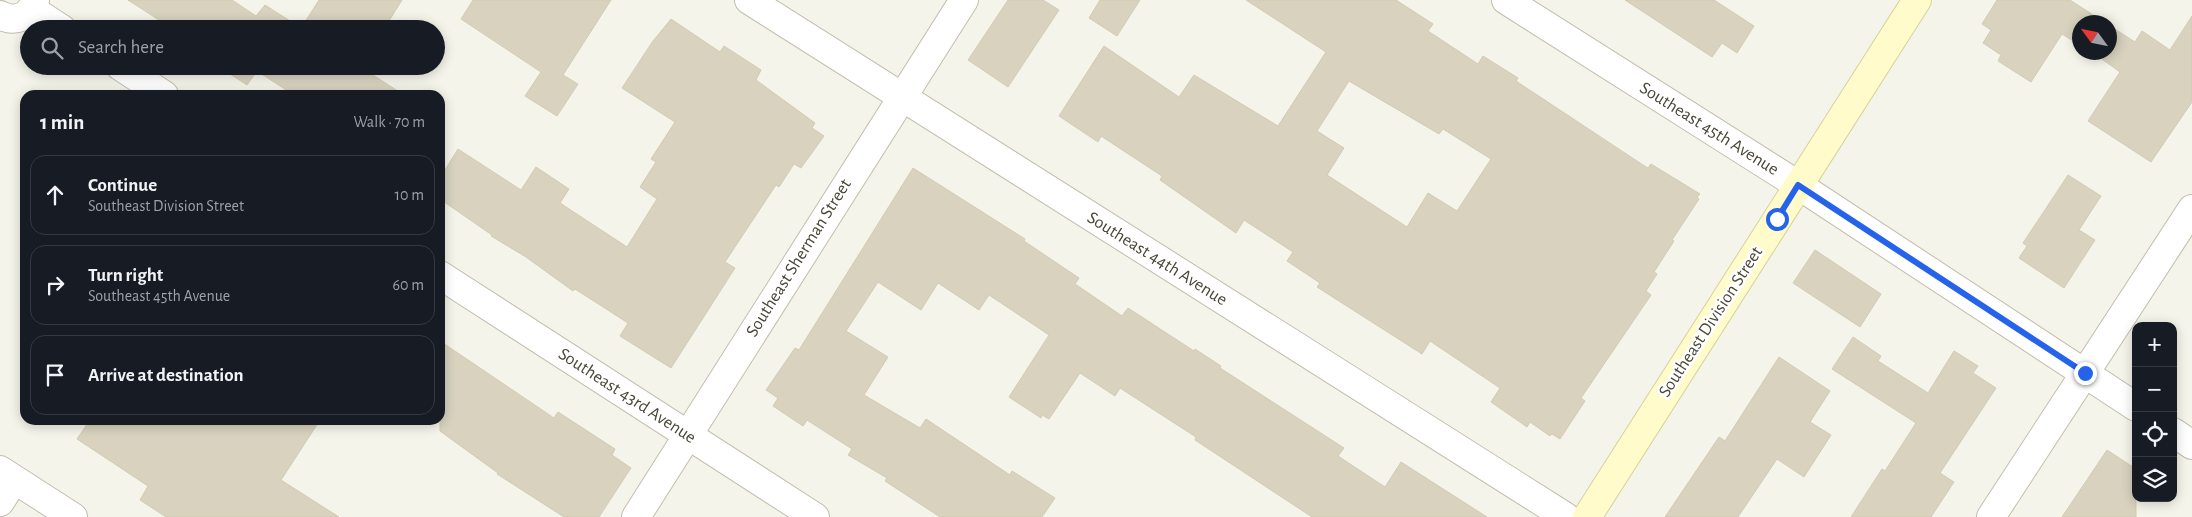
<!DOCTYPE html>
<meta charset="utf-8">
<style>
:root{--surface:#171b24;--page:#242831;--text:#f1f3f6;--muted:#9ea1a6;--line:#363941}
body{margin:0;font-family:"Alegreya Sans",sans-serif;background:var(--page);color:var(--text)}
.controls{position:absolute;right:15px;bottom:15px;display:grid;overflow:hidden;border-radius:10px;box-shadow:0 2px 12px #0003}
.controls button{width:45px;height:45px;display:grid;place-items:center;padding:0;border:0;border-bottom:1px solid var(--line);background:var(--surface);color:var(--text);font:25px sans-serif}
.compass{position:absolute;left:2072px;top:15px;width:45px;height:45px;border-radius:50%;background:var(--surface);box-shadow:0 2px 12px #0003;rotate:303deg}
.stop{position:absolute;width:15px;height:15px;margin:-11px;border:4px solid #2563eb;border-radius:50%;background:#fff}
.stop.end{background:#2563eb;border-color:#fff;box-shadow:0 1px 5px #0008}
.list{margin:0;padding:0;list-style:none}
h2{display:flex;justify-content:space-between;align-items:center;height:65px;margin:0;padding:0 20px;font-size:21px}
h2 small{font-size:16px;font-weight:400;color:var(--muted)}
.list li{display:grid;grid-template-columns:32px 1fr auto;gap:15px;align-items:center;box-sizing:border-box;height:80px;margin:0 10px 10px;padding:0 10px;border:1px solid var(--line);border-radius:15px}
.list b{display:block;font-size:19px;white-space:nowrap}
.list p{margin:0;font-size:16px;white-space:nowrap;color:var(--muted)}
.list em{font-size:16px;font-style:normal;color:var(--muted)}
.icon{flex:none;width:28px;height:28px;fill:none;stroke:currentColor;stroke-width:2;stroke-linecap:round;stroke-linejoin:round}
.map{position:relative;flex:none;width:2192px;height:517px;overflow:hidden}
.search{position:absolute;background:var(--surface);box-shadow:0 2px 12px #0003;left:20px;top:20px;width:425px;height:55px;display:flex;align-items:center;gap:12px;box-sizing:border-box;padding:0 18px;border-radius:28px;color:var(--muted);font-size:19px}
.panel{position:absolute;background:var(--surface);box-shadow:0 2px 12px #0003;left:20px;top:90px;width:425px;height:335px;border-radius:15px}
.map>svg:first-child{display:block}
.building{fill:#d8d2bf;stroke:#d3cbb2;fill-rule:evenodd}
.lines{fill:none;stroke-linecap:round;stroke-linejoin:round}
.street-casing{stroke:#c2beac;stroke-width:30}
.secondary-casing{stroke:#d7d199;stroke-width:30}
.street{stroke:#fff;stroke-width:28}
.secondary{stroke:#fffbca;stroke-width:28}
.route{stroke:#2563eb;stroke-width:6}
.labels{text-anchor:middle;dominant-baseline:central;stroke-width:5;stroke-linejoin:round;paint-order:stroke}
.street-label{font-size:18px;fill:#4a4638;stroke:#fff}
</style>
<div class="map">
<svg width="2192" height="517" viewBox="0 0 2192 517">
<rect width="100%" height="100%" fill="#f5f4ea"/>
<!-- building -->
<g class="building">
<polygon points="128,0 232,0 256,16 265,5 301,28 319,0 402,0 384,29 173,29"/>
<polygon points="473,0 611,0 563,75 578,84 557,116 525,96 541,72 461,19"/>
<polygon points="1008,0 1043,0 1059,10 1008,87 968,60"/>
<polygon points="1100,0 1140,0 1117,36 1089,18"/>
<path d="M1246 0H1396L1433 24 1428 31 1478 64 1483 56 1518 78 1516 81 1643 165 1648 168 1651 164 1700 194 1697 197 1699 199 1672 240 1674 241 1654 272 1657 274 1646 291 1651 295 1581 398 1585 401 1560 439 1552 434 1550 436 1530 422 1527 427 1491 402 1500 388 1430 341 1422 354 1317 287 1320 283 1287 261 1293 252 1244 220 1236 233 1160 180 1162 176 1101 136 1098 142 1059 116 1104 46 1179 97 1194 75 1278 126 1326 52ZM1349 81 1439 134 1443 129 1491 159 1457 211 1428 193 1407 227 1327 175 1344 148 1317 131Z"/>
<polygon points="1625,0 1714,0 1754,26 1737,53 1722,43 1712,57"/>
<polygon points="1997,0 2070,0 2104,22 2080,22 2080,45 2062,34 2031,82 1998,61 2001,55 1983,43 1991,30 1982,24"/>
<polygon points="2192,16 2192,102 2151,162 2088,121 2120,72 2092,52 2110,52 2110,26 2135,42 2142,31 2170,50"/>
<polygon points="671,19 720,52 724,46 761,70 756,80 815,123 812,128 824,136 801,168 794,164 779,187 776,185 725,262 735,268 671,368 620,336 628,323 575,289 573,291 526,257 491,236 492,235 440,199 440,178 458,149 521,190 536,167 569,189 560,203 627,247 657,199 640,187 656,162 651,159 675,122 622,88 653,41"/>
<polygon points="222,66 359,66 404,95 294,95 257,71 247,85 221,68"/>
<polygon points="913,168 1025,239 1024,241 1079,278 1075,284 1122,316 1128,308 1194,351 1195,349 1221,366 1220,368 1344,448 1338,456 1385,487 1401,462 1487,517 1312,517 1195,440 1196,437 1120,388 1115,396 1080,373 1049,419 1042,415 1041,418 1009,397 1049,335 989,295 979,310 938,283 921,310 878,282 846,331 888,357 864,395 920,428 926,419 1010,475 1012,471 1055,498 1042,517 940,517 885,481 887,478 848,455 852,449 807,420 803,426 773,406 778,398 766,390 795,348 799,350"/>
<polygon points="2068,175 2101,196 2079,230 2095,240 2064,288 2019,258 2027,246 2023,243"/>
<polygon points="1815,250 1881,294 1860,327 1793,283"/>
<polygon points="1853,337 1881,356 1878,361 1928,393 1954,351 1978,366 1973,373 1996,388 1940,473 1954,482 1931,517 1851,517 1882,469 1885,471 1916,423 1832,369"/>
<polygon points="440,341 554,418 558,412 615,449 612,455 631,468 599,517 564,517 497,474 498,473 440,431"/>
<polygon points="1779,357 1830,391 1810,422 1831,435 1804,477 1777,459 1738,517 1665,517 1719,437 1725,441"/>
<polygon points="90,420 320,420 281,480 339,517 166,517 140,500 148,486 77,439"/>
<polygon points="2107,450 2136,469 2136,517 2062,517"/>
</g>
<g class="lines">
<defs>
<g id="street">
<polyline points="749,0 1566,517"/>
<polyline points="1506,0 1798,185 2136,407"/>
<polyline points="31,9 62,29"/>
<path d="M0 15C14 23 32 17 35 0"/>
<polyline points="120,66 164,95"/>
<polyline points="440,275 815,517"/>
<polyline points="2173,432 2192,445"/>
<polyline points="0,470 73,517"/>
<polyline points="0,502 14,480"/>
<polyline points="636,517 964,0"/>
<polyline points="1991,517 2192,209"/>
</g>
<polyline id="secondary" points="1587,517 1917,0"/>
</defs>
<!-- street casing -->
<use href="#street" class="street-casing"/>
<!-- secondary casing -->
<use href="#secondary" class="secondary-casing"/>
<!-- street -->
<use href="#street" class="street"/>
<!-- secondary -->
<use href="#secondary" class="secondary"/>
</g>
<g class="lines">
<!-- route -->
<polyline class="route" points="1777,219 1798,185 2085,373"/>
</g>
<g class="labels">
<!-- street labels -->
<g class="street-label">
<text transform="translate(1709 129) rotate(32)">Southeast 45th Avenue</text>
<text transform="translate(799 258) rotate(-58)">Southeast Sherman Street</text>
<text transform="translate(1157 259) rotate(32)">Southeast 44th Avenue</text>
<text transform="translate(1711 322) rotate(-57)">Southeast Division Street</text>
<text transform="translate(627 396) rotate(33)">Southeast 43rd Avenue</text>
</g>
</g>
</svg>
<div class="controls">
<button>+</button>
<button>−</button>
<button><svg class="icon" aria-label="locate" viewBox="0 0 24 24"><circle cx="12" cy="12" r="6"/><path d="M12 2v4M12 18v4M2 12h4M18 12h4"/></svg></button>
<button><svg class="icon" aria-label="layers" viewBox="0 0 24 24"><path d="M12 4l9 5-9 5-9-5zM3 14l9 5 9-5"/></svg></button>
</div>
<svg class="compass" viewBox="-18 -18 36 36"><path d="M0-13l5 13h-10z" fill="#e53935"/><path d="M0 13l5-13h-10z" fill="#9ea1a6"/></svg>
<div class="stop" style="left:1777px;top:219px"></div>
<div class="stop end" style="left:2085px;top:373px"></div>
<div class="search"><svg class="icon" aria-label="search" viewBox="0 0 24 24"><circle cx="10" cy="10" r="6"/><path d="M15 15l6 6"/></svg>Search here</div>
<section class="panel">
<h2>1 min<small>Walk · 70 m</small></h2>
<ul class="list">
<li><svg class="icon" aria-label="ahead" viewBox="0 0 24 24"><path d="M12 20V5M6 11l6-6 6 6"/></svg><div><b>Continue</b><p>Southeast Division Street</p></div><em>10 m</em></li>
<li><svg class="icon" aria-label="right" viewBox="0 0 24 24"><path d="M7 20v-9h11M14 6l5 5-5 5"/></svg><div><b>Turn right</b><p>Southeast 45th Avenue</p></div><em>60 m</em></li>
<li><svg class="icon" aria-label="arrive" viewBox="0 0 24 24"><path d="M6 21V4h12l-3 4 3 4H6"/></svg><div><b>Arrive at destination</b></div></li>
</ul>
</section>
</div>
